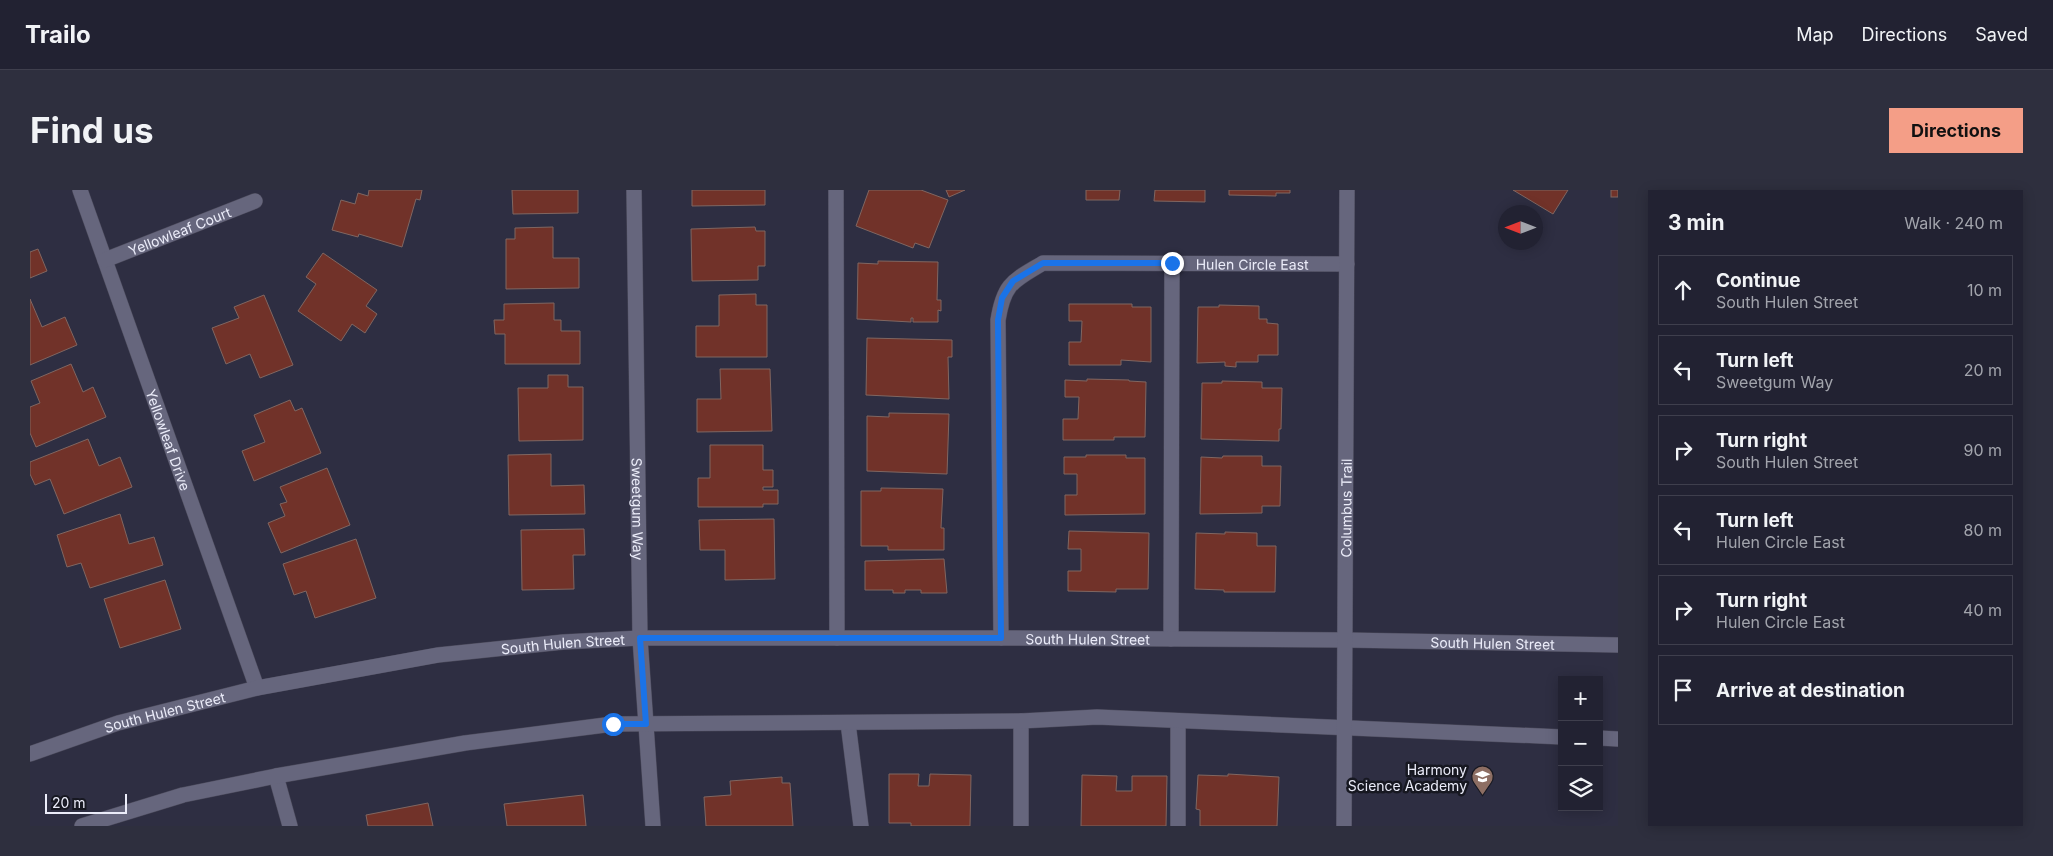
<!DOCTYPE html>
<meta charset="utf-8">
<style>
:root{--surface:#222232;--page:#2e2f3e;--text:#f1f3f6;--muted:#a2a4ac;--line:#3f3f4d;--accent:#f49e87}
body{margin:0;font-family:Inter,sans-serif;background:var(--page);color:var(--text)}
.controls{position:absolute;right:15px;bottom:15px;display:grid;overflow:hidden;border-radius:0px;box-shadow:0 2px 12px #0003}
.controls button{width:45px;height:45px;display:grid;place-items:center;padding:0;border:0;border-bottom:1px solid var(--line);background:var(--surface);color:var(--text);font:25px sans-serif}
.compass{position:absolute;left:1468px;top:15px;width:45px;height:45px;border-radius:50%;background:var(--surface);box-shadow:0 2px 12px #0003;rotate:270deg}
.scale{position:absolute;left:15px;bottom:12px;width:82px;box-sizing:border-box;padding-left:5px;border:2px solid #ebecf9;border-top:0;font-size:14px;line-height:18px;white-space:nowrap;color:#ebecf9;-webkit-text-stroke:4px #171821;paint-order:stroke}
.stop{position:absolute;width:15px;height:15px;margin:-11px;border:4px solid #1a73e8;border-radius:50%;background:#fff}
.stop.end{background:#1a73e8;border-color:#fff;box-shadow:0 1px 5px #0008}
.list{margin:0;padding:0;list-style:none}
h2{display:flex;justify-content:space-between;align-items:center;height:65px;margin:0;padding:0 20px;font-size:21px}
h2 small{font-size:16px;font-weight:400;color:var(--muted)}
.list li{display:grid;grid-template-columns:32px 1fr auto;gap:15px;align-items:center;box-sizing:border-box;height:70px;margin:0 10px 10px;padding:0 10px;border:1px solid var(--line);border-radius:0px}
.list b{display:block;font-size:19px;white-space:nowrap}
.list p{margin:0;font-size:16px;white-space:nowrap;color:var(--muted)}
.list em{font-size:16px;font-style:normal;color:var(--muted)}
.icon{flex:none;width:28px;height:28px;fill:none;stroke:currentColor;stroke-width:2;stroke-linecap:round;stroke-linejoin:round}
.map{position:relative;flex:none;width:1588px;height:636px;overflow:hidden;border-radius:0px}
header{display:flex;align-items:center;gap:30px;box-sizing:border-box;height:70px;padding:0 25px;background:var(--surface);border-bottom:1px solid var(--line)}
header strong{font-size:24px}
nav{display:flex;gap:28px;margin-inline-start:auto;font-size:18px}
.intro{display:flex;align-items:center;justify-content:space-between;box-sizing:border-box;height:120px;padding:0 30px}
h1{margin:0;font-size:35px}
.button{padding:12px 22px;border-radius:0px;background:var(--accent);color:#111;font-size:18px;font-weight:700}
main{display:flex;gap:30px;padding:0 30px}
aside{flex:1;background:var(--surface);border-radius:0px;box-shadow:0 2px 12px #0003}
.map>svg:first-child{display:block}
.building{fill:#713229;stroke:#806661}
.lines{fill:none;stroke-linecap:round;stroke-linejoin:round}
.lane-casing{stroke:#4a495a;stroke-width:16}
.street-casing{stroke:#4a495a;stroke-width:16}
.secondary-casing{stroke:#4a495a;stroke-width:16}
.lane{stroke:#66667d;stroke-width:15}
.street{stroke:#66667d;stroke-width:15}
.secondary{stroke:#66667d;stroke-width:15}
.route{stroke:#1a73e8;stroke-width:6}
.labels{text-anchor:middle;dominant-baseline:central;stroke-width:5;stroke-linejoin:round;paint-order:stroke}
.street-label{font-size:14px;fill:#ebecf9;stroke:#171821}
.poi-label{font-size:14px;fill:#ebecf9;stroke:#171821;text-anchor:end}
</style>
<header>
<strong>Trailo</strong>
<nav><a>Map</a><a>Directions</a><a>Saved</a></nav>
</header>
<div class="intro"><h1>Find us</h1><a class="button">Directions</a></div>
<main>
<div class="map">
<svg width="1588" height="636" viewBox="0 0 1588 636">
<rect width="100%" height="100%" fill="#2e2e42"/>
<!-- building -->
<g class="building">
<polygon points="339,0 392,0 390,10 386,9 372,57 329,44 328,47 302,40 311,10 325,14 328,3 338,6"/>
<polygon points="482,0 548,0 548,23 483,24"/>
<polygon points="662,0 735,0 735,15 662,16"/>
<polygon points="839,0 891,0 918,10 899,58 885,53 883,58 826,36"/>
<polygon points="916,0 935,0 919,7"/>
<polygon points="1056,0 1090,0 1089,10 1056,10"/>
<polygon points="1125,0 1175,0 1175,12 1124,11"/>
<polygon points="1199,0 1260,0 1260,3 1246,3 1246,6 1199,5"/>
<polygon points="1483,0 1538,0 1523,24"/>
<rect x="1581" y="0" width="7" height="7"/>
<polygon points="523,37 523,68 549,68 549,98 476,99 476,49 485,49 485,38"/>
<polygon points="725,37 726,41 735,41 735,76 728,76 728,90 662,91 661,39"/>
<polygon points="8,59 17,81 0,88 0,62"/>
<polygon points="293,63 347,100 336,116 347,124 335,143 322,134 311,151 268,121 286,94 276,87"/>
<polygon points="848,71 908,72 907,110 911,110 911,121 908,120 908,132 883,132 883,128 881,128 881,132 827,129 828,73 848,74"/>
<polygon points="726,104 726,115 737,115 737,167 666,167 666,136 689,136 689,105"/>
<polygon points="234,105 263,175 230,188 220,164 196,174 182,138 209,128 204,117"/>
<polygon points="0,109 12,137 35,127 47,155 0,175"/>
<polygon points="524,113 524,130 531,130 531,141 550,141 550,174 475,174 475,144 465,144 464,130 474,130 474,114"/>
<polygon points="1039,114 1102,114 1102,117 1121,117 1121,172 1091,170 1091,175 1039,175 1039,152 1051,152 1052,131 1039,131"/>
<polygon points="1189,115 1229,116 1229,129 1237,129 1237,133 1248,134 1248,165 1228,165 1228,172 1206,172 1206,177 1195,176 1195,172 1167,173 1168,117 1189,117"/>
<polygon points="837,148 922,150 922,167 918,167 919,209 836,205"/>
<polygon points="41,174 53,202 63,197 76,227 6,257 0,243 0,217 10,213 1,191"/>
<polygon points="690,179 740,179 742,241 667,242 667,209 691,209"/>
<polygon points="518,185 538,185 538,197 553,197 553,250 489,251 488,198 518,198"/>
<polygon points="1057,189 1099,190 1099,191 1116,192 1115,247 1084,247 1084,250 1033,250 1033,229 1048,229 1049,207 1035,207 1035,190 1057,191"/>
<polygon points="1192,191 1232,192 1232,198 1252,198 1251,239 1249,239 1249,251 1171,249 1172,193 1192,193"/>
<polygon points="260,210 265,221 272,218 291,263 224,291 212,261 235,252 224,225"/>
<polygon points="859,223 919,224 917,284 837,281 837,226 859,227"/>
<polygon points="58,249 69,276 90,267 102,297 34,324 20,289 5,295 0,284 0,272"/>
<polygon points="680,255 733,255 733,280 743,280 743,297 733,297 733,300 748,300 748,314 733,314 733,317 668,317 668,288 680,288"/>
<polygon points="521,264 521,296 554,295 555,324 479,325 478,265"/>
<polygon points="1056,265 1096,265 1096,268 1115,268 1115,324 1035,325 1035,305 1047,305 1047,284 1034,284 1034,267 1056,267"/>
<polygon points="1193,266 1232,266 1232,276 1251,276 1250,316 1232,316 1232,323 1170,324 1171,267 1192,268"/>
<polygon points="297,278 320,335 251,363 238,333 255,326 250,314 257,312 250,297"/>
<polygon points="851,298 913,299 911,338 914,338 914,360 858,360 858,356 831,356 831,301 851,301"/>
<polygon points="90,324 99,354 124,347 133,375 60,398 51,373 37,377 27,345"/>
<polygon points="744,329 745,389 695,390 695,360 670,360 669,330"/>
<polygon points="554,339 555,365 543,365 544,399 492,400 491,340"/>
<polygon points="1039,341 1119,343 1118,399 1086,399 1086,402 1038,401 1038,381 1051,381 1051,359 1038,359"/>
<polygon points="1195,342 1227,343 1227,356 1246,356 1245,402 1194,402 1194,400 1165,399 1166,343 1195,344"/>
<polygon points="326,349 346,408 285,428 276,401 264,405 253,374"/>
<polygon points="914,369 917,403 891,403 891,400 875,400 875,403 863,403 863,400 835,400 835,371"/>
<polygon points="135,390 151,439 90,458 74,409"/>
<polygon points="859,584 889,584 888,596 899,596 900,584 941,585 940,636 881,636 881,633 859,633"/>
<polygon points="1198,584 1249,587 1247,636 1170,636 1170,620 1166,619 1168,585 1198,586"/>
<polygon points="1052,585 1087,586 1086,601 1102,601 1102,586 1137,586 1136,636 1051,636"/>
<polygon points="752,587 752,593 760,593 763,636 676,636 674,607 701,605 700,591"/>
<polygon points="553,605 556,636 477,636 474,614"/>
<polygon points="398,613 403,636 338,636 336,625"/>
</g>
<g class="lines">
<defs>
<g id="lane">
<polyline points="806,0 807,448"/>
<polyline points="1141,449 1142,73"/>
<polyline points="1148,531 1148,636"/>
<polyline points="818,533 831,636"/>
</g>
<g id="street">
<path id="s1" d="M50 0 227 498"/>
<path id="s2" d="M604 0 610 448 623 636"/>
<path id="s3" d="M75 70 225 11"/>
<path id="s4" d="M971 448 968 130C974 93 983 91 1013 73L1317 74"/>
<polyline points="246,586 260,636"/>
<polyline points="991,636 991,531"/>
</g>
<g id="secondary">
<polyline points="1569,548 1588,549"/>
<path id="s5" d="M0 564 88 533 227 498 408 465 533 452 610 448H971L1316 450 1588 455"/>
<polyline points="52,636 153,605 246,586 435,553 583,534 991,531 1067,527 1532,547"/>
<path id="s6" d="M1314 636 1317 0"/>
</g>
</defs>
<!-- lane casing -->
<use href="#lane" class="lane-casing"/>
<!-- street casing -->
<use href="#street" class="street-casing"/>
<!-- secondary casing -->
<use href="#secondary" class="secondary-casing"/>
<!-- lane -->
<use href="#lane" class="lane"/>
<!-- street -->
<use href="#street" class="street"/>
<!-- secondary -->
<use href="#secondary" class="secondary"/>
</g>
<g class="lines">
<!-- route -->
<polyline class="route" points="583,534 616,534 610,448 971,448 968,130 972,108 983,91 1013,73 1142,73"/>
</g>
<!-- icons -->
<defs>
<symbol id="school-pin" viewBox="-11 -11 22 30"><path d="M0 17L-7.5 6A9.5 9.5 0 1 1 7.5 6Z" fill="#8d6e63" stroke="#171821"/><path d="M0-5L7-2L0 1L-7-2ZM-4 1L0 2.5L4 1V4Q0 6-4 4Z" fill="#fff"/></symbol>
</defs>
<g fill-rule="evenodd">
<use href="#school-pin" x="1440" y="574" width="25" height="34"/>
</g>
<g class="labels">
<!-- street labels -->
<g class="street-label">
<text stroke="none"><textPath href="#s3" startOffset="80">Yellowleaf Court</textPath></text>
<text stroke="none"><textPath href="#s4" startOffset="604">Hulen Circle East</textPath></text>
<text stroke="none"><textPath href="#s1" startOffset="265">Yellowleaf Drive</textPath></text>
<text stroke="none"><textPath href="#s2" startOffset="319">Sweetgum Way</textPath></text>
<text stroke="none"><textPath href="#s6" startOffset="318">Columbus Trail</textPath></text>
<text stroke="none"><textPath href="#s5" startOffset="1071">South Hulen Street</textPath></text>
<text stroke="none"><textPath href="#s5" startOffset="1476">South Hulen Street</textPath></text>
<text stroke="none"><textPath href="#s5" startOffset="546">South Hulen Street</textPath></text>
<text stroke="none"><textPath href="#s5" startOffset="141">South Hulen Street</textPath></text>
</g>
<!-- poi labels -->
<g class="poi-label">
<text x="1437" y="579">Harmony<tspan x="1437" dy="16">Science Academy</tspan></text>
</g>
</g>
</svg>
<div class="controls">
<button>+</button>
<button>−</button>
<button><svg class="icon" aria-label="layers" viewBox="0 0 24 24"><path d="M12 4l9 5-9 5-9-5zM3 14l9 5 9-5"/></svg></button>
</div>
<svg class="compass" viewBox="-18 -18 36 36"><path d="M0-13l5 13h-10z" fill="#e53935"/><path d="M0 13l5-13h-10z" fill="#a2a4ac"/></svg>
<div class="scale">20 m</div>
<div class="stop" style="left:583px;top:534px"></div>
<div class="stop end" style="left:1142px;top:73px"></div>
</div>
<aside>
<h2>3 min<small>Walk · 240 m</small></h2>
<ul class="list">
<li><svg class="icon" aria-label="ahead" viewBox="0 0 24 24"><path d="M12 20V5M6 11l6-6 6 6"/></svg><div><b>Continue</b><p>South Hulen Street</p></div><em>10 m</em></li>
<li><svg class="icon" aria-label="left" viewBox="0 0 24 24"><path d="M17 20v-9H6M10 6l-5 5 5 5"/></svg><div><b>Turn left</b><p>Sweetgum Way</p></div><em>20 m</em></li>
<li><svg class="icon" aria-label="right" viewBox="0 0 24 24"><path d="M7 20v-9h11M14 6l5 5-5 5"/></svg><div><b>Turn right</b><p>South Hulen Street</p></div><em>90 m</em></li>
<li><svg class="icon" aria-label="left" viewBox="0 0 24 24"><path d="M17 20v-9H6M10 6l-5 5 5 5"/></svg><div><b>Turn left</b><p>Hulen Circle East</p></div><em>80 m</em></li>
<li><svg class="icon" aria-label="right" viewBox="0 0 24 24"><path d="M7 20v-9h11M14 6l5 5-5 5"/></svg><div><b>Turn right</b><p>Hulen Circle East</p></div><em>40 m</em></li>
<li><svg class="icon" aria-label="arrive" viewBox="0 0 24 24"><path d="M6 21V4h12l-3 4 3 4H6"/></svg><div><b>Arrive at destination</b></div></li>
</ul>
</aside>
</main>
